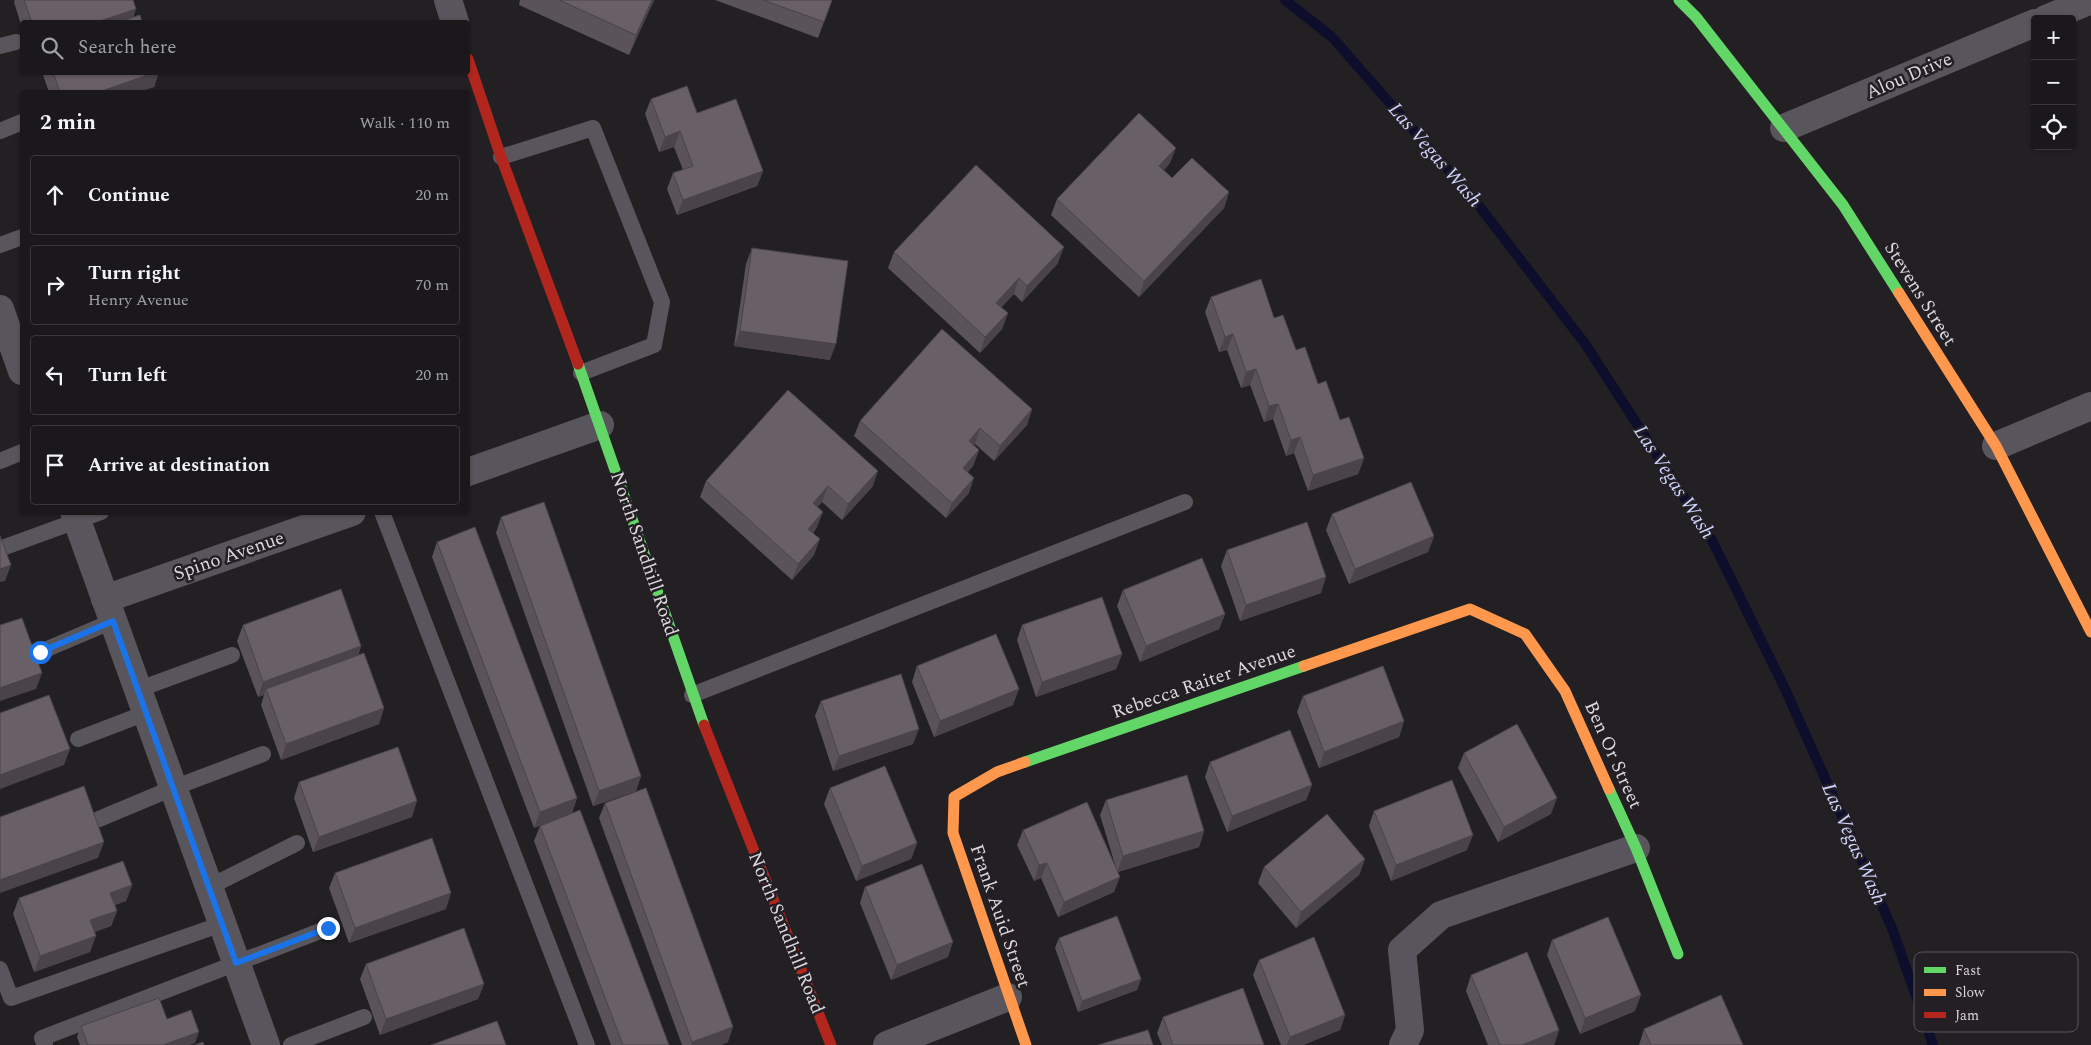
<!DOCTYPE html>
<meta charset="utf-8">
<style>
:root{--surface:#1a181a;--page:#272527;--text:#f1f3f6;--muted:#9fa0a2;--line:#383739}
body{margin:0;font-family:Spectral,serif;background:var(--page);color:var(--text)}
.controls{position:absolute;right:15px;top:15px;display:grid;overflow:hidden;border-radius:5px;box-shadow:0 1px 4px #0004}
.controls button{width:45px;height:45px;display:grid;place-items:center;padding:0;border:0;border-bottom:1px solid var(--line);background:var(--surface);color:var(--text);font:25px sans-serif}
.stop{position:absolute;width:15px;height:15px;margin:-11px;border:4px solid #1a73e8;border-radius:50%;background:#fff}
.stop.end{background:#1a73e8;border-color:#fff;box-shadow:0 1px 5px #0008}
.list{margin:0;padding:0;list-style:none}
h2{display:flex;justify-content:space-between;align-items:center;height:65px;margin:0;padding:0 20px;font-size:21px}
h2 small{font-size:16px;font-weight:400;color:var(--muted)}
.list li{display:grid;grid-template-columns:32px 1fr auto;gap:15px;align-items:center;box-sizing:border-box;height:80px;margin:0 10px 10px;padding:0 10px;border:1px solid var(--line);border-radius:5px}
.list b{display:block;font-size:19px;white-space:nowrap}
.list p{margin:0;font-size:16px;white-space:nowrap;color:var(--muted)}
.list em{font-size:16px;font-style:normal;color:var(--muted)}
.icon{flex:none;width:28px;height:28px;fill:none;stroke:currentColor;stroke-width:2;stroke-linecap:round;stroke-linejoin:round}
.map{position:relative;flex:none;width:2091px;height:1045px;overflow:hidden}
.search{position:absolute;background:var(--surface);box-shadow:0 1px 4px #0004;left:20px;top:20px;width:450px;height:55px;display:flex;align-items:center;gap:12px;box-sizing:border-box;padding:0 18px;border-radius:5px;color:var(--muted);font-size:19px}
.panel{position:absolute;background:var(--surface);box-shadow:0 1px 4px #0004;left:20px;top:90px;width:450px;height:425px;border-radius:5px}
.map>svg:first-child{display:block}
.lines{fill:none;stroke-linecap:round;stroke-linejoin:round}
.stream{stroke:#0d0d2c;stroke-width:10}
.lane{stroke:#58565c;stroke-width:16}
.street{stroke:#58565c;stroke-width:28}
.fast{stroke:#63d668;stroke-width:11}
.slow{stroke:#ff974d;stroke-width:11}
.jam{stroke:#b3261e;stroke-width:11}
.wall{fill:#5a5359}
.shaded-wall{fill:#4a4348}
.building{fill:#696067;stroke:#4a4348}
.route{stroke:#1a73e8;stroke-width:6}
.labels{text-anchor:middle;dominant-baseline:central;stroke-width:5;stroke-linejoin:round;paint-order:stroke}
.street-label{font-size:19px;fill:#dbd8db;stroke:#231f24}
.water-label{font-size:20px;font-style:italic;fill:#ced5fe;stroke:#231f24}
.key{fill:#231f24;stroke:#5a565b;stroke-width:1}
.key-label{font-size:14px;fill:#dbd8db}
</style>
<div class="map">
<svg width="2091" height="1045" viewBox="0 0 2091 1045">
<rect width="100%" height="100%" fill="#222023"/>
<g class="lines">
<!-- stream -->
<polyline class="stream" points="1285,0 1332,37 1473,198 1586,345 1713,542 1786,691 1892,928 1933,1045"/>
<!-- lane -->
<g class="lane">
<polyline points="0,46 16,42"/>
<polyline points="0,131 22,122"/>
<polyline points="501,157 593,128 662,302 654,345 581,373"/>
<polyline points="0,245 22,237"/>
<polyline points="0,461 22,452"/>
<polyline points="382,512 587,1045"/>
<polyline points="5,547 101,512"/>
<polyline points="40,652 113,621"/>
<polyline points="137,690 232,655"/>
<polyline points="692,695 1185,502"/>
<polyline points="78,739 146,713"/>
<polyline points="99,819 173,788 263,754"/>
<polyline points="209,887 297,843"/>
<polyline points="0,969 11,998 222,924"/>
<polyline points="45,1045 42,1038 328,928"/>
<polyline points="291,1045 364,1017"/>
</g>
<!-- street -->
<g class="street">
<polyline points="448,0 455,22"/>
<polyline points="2046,19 2091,0"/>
<polyline points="1784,128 2035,23"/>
<polyline points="0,309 22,371"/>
<polyline points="1996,446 2091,406"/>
<polyline points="468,472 600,425"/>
<polyline points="74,512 266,1045"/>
<polyline points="105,599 352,512"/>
<polyline points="887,1045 1008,997"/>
<polyline points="1403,1045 1410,1030 1402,950 1441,915 1636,848"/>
</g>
<!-- fast -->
<g class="fast">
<polyline points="1679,0 1696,17 1843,205 1899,293"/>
<polyline points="578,364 704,725"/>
<polyline points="1025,762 1304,666"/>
<polyline points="1609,789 1636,848 1678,954"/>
</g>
<!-- slow -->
<g class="slow">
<polyline points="1899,293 1996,446 2091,632"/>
<polyline points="1304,666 1470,609 1525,634 1565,691 1609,789"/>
<polyline points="1025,762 997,772 954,797 953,833 1026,1045"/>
</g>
<!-- jam -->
<g class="jam">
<polyline points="468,59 501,157 578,364"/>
<polyline points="704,725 831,1045"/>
</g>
</g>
<!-- wall -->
<g class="wall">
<polygon points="15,0 133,0 136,9 133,17 142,22 22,22 22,28 14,2"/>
<polygon points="520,0 654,0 629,55 519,5"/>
<polygon points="715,0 832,0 818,38"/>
<polygon points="42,72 159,72 154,87 138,92 49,92"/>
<polygon points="651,99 697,113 763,171 757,186 677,215 667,189 673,173 683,170 674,147 659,152 645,114"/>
<polygon points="1170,163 1164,170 1172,178 1229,192 1224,208 1139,297 1051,215 1057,199"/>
<polygon points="752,248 830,360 734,346 746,264"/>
<polygon points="894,252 1058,263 1022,302 1014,294 1001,307 1008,313 1002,329 980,353 888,268"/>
<polygon points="1211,297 1274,318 1318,384 1364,458 1358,474 1308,491 1294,453 1286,456 1273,419 1264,422 1250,385 1241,388 1227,350 1219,352 1205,312"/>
<polygon points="1032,409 1027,425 994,461 975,444 973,445 979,450 973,466 968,472 969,493 946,518 854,436 860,421"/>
<polygon points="706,481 873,486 842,520 822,502 817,507 817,527 813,533 814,555 792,580 700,497"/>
<polygon points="1332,514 1434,536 1428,552 1349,584 1326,530"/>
<polygon points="501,517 641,776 636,791 593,806 496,533"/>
<polygon points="437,542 577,798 572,813 534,828 432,557"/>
<polygon points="1227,550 1321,593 1240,621 1221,566"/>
<polygon points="1123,590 1225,614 1219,629 1140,662 1117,606"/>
<polygon points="243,625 361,646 358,656 384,708 379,724 281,760 261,705 264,695 258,697 237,641"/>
<polygon points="1022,625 1122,654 1116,669 1036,697 1017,640"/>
<polygon points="917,666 1013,705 934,737 912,682"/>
<polygon points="1303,696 1404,721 1399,737 1319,768 1297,712"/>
<polygon points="821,701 913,744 833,771 815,716"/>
<polygon points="1464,753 1551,814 1498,842 1458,768"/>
<polygon points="1210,762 1312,785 1306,800 1227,832 1205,777"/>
<polygon points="299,782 412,817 313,852 294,798"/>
<polygon points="830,788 917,843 911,859 856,881 824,804"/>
<polygon points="1106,800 1204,831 1199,847 1118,872 1114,892 1058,917 1041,878 1034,881 1017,845 1023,830 1116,868 1100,815"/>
<polygon points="605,803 728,1042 721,1045 682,1045 599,818"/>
<polygon points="1374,811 1467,850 1391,881 1369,826"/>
<polygon points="540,826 669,1045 611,1045 534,841"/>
<polygon points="1365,859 1359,875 1296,928 1258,883 1264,867"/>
<polygon points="335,873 446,909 349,943 329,888"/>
<polygon points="132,885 126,901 115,905 117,911 111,926 94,932 90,952 34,972 13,914 19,898"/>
<polygon points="865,887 948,957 891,980 860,903"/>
<polygon points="1059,938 1141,979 1137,990 1078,1012 1055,948"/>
<polygon points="1552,940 1635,1011 1580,1034 1547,955"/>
<polygon points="1259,960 1345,1015 1340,1030 1303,1045 1281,1045 1253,975"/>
<polygon points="366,964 484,984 478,999 380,1035 360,979"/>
<polygon points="1471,975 1559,1030 1554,1045 1488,1045 1466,991"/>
<polygon points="1163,1017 1264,1045 1162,1045 1157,1033"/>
<polygon points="167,1019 195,1043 189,1045 80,1045 77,1037 81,1026"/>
<polygon points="1644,1029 1743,1045 1639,1045"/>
</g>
<!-- shaded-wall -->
<g class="shaded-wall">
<polygon points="652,0 654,0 629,55 636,35"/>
<polygon points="136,9 131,22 97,22"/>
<polygon points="156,72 159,72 154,87 138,92 99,92"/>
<polygon points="680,131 674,147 659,152 665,137"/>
<polygon points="1176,148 1170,163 1153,181 1159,166"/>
<polygon points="763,171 757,186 677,215 683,200"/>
<polygon points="1229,192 1224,208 1139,297 1144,281"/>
<polygon points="1064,247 1058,263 1022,302 1027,286"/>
<polygon points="1019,278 1014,294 991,319 996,303"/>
<polygon points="1008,313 1002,329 980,353 985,337"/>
<polygon points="740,331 836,344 830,360 734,346"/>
<polygon points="1233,334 1227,350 1219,352 1225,337"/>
<polygon points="1256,369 1250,385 1241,388 1246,372"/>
<polygon points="1278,404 1273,419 1264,422 1269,406"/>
<polygon points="1032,409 1027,425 994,461 1000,446"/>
<polygon points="980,428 975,444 963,456 969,441"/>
<polygon points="1300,437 1294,453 1286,456 1291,440"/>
<polygon points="979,450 973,466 958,483 963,468"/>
<polygon points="1364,458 1358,474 1308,491 1313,475"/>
<polygon points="878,471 873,486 842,520 848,504"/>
<polygon points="974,478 969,493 946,518 952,503"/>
<polygon points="828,486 822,502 807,518 813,503"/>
<polygon points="823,512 817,527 802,544 808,529"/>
<polygon points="1434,536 1428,552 1349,584 1355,569"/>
<polygon points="820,539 814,555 792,580 798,564"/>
<polygon points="11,565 5,581 0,582 0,569"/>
<polygon points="1326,577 1321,593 1240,621 1246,605"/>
<polygon points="1225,614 1219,629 1140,662 1146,646"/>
<polygon points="361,646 356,661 266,689 264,695 258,697 263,682"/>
<polygon points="1122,654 1116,669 1036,697 1042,682"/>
<polygon points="42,673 36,689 0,701 0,688"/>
<polygon points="1019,689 1013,705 934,737 940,721"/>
<polygon points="384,708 379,724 281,760 286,744"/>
<polygon points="1404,721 1399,737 1319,768 1324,752"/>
<polygon points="919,729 913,744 833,771 839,756"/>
<polygon points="70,749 64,765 0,789 0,775"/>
<polygon points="641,776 636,791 593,806 599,791"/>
<polygon points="1312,785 1306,800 1227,832 1232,816"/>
<polygon points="577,798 572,813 534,828 540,812"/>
<polygon points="1557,798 1551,814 1498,842 1504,827"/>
<polygon points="417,801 412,817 313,852 319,837"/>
<polygon points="1204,831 1199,847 1117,872 1123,856"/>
<polygon points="1473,835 1467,850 1391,881 1396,865"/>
<polygon points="104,842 98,858 0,893 0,880"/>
<polygon points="917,843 911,859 856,881 862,866"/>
<polygon points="1365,859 1359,875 1296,928 1301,912"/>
<polygon points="1047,863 1041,878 1034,881 1039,865"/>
<polygon points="1120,877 1114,892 1058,917 1064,902"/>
<polygon points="132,885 126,901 105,908 110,893"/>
<polygon points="451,893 446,909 349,943 355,928"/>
<polygon points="117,911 111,926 84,936 90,920"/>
<polygon points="96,936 90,952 34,972 40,956"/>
<polygon points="953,942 948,957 891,980 897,965"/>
<polygon points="1141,979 1137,990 1078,1012 1082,1001"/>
<polygon points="484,984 478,999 380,1035 386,1019"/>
<polygon points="1641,995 1635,1011 1580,1034 1585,1018"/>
<polygon points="1345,1015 1340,1030 1303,1045 1287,1045 1290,1037"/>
<polygon points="733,1027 728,1042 721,1045 691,1045 692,1042"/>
<polygon points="1559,1030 1554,1045 1522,1045"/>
<polygon points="199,1032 195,1043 189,1045 163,1045"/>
</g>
<!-- building -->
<g class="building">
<polygon points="24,0 133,0 136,9 97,22 32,22"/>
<polygon points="559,0 652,0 636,35"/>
<polygon points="763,0 832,0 824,22"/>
<polygon points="140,15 142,22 118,22"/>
<polygon points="53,72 156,72 99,92 60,92"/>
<polygon points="687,86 697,113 736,99 763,171 683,200 673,173 693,166 680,131 665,137 651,99"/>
<polygon points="1139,113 1176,148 1159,166 1172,178 1192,158 1229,192 1144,281 1057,199"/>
<polygon points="976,165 1064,247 1027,286 1019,278 996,303 1008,313 985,337 894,252"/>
<polygon points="752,248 848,261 836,344 740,331"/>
<polygon points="1261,279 1274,318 1283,315 1296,350 1305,347 1318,384 1326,381 1340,420 1349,417 1364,458 1313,475 1300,437 1291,440 1278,404 1269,406 1256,369 1246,372 1233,334 1225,337 1211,297"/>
<polygon points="942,329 1032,409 1000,446 980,428 969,441 979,450 963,468 974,478 952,503 860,421"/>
<polygon points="788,390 878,471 848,504 828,486 813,503 823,512 808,529 820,539 798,564 706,481"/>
<polygon points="1411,482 1434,536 1355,569 1332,514"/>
<polygon points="544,502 641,776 599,791 501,517"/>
<polygon points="1307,522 1326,577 1246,605 1227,550"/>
<polygon points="475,527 577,798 540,812 437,542"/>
<polygon points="0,536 11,565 0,569"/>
<polygon points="1202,558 1225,614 1146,646 1123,590"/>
<polygon points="341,589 361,646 263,682 243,625"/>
<polygon points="1102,597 1122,654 1042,682 1022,625"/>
<polygon points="22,618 42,673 0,688 0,625"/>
<polygon points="996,634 1019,689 940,721 917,666"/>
<polygon points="364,653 384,708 286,744 266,689"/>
<polygon points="1383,666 1404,721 1324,752 1303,696"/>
<polygon points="901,674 919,729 839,756 821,701"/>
<polygon points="49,695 70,749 0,775 0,713"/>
<polygon points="1517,724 1557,798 1504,827 1464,753"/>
<polygon points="1290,730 1312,785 1232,816 1210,762"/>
<polygon points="398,747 417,801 319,837 299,782"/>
<polygon points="885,766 917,843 862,866 830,788"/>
<polygon points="1187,775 1204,831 1123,856 1106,800"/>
<polygon points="1452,780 1473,835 1396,865 1374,811"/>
<polygon points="84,786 104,842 0,880 0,817"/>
<polygon points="646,788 733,1027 692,1042 605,803"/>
<polygon points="1087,802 1120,877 1064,902 1047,863 1039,865 1023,830"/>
<polygon points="580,810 669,1045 623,1045 540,826"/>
<polygon points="1327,814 1365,859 1301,912 1264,867"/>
<polygon points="432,838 451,893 355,928 335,873"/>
<polygon points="123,861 132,885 110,893 117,911 90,920 96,936 40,956 19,898"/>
<polygon points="922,864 953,942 897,965 865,887"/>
<polygon points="1117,916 1141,979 1082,1001 1059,938"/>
<polygon points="1608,917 1641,995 1585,1018 1552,940"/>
<polygon points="464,928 484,984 386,1019 366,964"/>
<polygon points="1314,937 1345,1015 1290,1037 1259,960"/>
<polygon points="1527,952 1559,1030 1522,1045 1500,1045 1471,975"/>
<polygon points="1243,988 1264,1045 1173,1045 1163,1017"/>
<polygon points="1721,995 1743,1045 1651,1045 1644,1029"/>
<polygon points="159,998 167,1019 191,1010 199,1032 163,1045 88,1045 81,1026"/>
<polygon points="497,1021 506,1045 431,1045"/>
<polygon points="1148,1030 1153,1045 1098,1045"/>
<polygon points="203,1042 204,1045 195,1045"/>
</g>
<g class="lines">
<!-- route -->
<polyline class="route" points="40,652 113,621 236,963 328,928"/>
</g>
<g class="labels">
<!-- street labels -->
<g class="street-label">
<text transform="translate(1909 76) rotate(-23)">Alou Drive</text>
<text transform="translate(1920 294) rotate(58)">Stevens Street</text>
<text transform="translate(644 554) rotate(71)">North Sandhill Road</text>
<text transform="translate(229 556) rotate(-19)">Spino Avenue</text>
<text transform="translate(1204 682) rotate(-19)">Rebecca Raiter Avenue</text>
<text transform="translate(1613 755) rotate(66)">Ben Or Street</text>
<text transform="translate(1000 916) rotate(71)">Frank Auid Street</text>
<text transform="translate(786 933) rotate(68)">North Sandhill Road</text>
</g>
<!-- water labels -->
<g class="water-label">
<text transform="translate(1435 155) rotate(49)">Las Vegas Wash</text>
<text transform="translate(1674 482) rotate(57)">Las Vegas Wash</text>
<text transform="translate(1854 844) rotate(66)">Las Vegas Wash</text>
</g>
</g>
<!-- legend -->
<rect x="1914" y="952" width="164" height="80" rx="8" class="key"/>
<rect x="1924" y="967" width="22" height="6" fill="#63d668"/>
<rect x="1924" y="989" width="22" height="7" fill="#ff974d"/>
<rect x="1924" y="1012" width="22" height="6" fill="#b3261e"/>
<g class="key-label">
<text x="1955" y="975">Fast</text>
<text x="1955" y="997">Slow</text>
<text x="1955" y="1020">Jam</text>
</g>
</svg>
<div class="controls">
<button>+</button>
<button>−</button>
<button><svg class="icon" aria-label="locate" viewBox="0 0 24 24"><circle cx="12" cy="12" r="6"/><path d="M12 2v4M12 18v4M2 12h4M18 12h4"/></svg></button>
</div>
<div class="stop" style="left:40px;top:652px"></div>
<div class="stop end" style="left:328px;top:928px"></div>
<div class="search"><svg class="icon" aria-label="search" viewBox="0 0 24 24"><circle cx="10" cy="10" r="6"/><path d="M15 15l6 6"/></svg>Search here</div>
<section class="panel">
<h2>2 min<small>Walk · 110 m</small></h2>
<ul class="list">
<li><svg class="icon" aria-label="ahead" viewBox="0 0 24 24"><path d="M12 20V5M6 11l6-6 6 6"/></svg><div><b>Continue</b></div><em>20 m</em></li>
<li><svg class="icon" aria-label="right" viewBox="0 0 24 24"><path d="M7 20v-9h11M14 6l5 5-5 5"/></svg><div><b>Turn right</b><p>Henry Avenue</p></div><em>70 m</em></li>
<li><svg class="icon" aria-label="left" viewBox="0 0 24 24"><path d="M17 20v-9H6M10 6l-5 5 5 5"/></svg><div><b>Turn left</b></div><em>20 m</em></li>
<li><svg class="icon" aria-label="arrive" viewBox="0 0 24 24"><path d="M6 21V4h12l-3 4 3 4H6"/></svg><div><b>Arrive at destination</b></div></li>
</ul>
</section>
</div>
